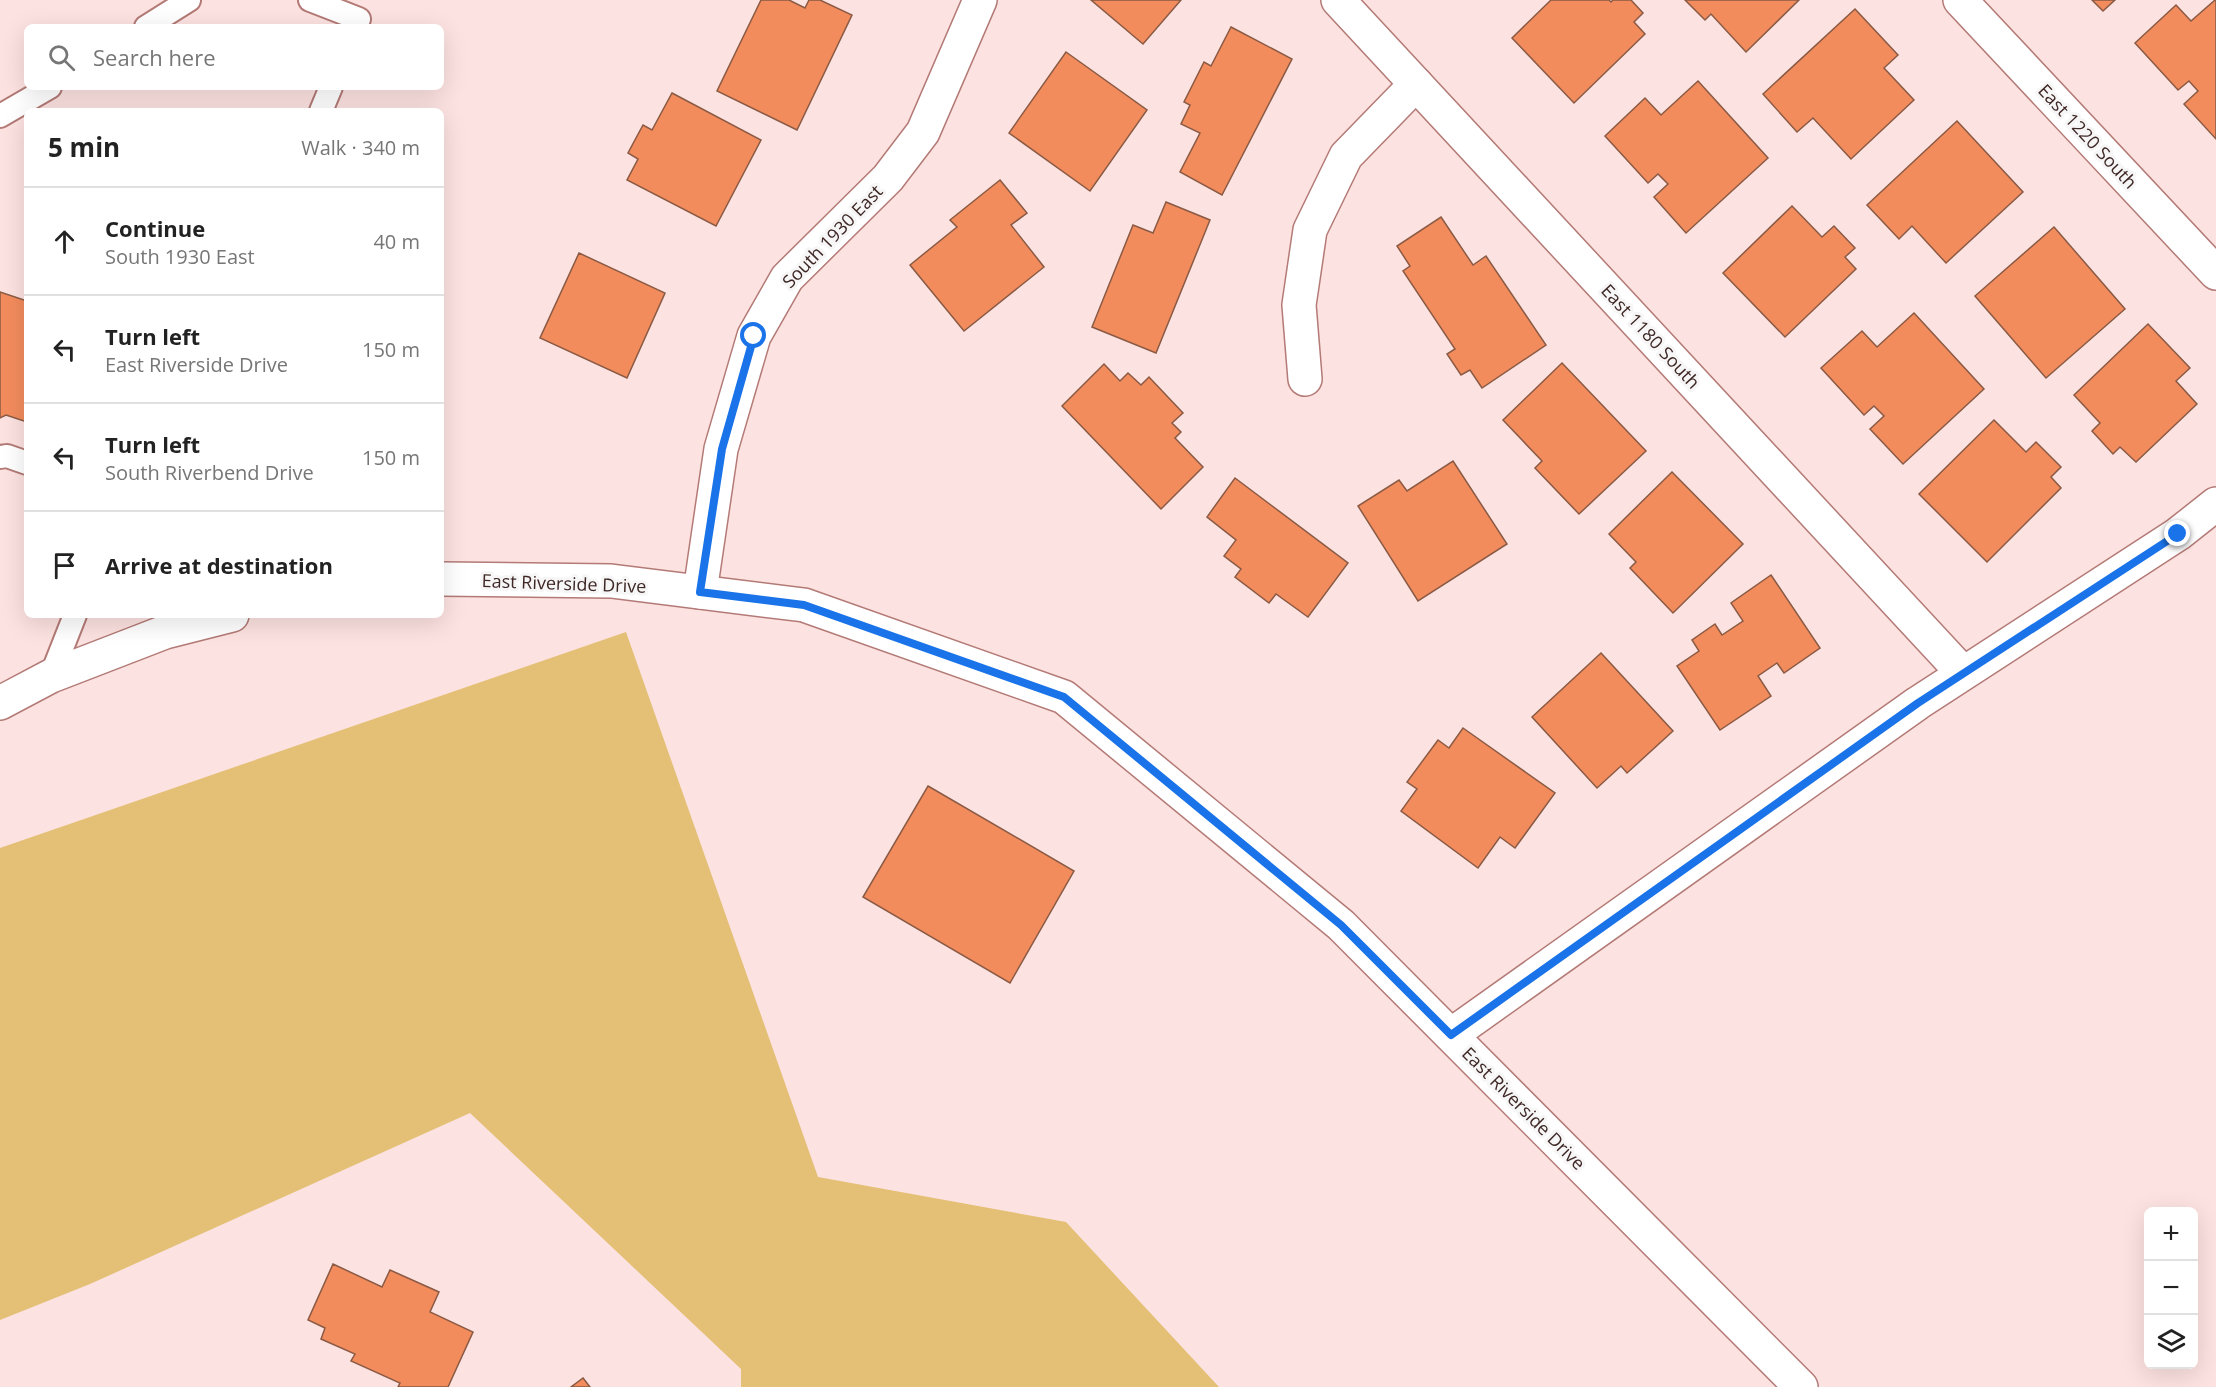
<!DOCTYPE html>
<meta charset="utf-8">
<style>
:root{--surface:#fff;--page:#f2f2f2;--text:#222;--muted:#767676;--line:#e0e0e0}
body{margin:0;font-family:"Open Sans",sans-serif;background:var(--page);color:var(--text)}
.controls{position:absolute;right:18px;bottom:18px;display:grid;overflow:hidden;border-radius:9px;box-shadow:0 6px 24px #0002}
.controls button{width:54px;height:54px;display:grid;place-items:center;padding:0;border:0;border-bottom:2px solid var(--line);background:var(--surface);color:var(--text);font:30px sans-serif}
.stop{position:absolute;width:18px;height:18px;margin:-14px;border:4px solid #1a73e8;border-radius:50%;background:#fff}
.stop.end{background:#1a73e8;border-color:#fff;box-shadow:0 2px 6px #0008}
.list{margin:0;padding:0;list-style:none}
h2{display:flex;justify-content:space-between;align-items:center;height:78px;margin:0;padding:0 24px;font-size:26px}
h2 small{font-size:20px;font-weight:400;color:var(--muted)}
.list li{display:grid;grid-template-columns:39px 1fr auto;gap:18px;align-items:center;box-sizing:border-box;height:108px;padding:0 24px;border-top:2px solid var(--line)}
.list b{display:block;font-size:22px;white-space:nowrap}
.list p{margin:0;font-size:20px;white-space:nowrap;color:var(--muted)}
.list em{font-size:20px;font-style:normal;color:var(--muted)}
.icon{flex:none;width:33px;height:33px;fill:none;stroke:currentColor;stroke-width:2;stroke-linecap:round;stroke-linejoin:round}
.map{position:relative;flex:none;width:2216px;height:1387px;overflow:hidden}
.search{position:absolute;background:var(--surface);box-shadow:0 6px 24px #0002;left:24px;top:24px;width:420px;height:66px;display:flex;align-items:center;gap:15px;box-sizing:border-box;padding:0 21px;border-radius:9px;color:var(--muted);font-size:22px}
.panel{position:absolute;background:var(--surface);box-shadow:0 6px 24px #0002;left:24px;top:108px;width:420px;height:510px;border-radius:9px}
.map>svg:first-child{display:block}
.green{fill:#e4c076}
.building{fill:#f38c5d;stroke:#8a5a44;stroke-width:1.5}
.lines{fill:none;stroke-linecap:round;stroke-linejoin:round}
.service-casing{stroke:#b37a76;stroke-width:26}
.minor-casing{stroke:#b37a76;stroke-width:36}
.primary-casing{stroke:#b37a76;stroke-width:36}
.service{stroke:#fff;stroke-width:22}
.minor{stroke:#fff;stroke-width:33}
.primary{stroke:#fff;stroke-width:33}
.route{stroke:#1a73e8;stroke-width:8}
.labels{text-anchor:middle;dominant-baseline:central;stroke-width:6;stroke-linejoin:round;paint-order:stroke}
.street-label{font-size:18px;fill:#3e2725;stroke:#f6f6f6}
</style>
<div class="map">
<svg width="2216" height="1387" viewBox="0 0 2216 1387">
<rect width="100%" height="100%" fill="#fce2e0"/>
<!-- green -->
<polygon class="green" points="626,632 818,1177 1066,1222 1219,1387 741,1387 741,1369 470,1113 90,1284 0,1320 0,848"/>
<!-- building -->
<g class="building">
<polygon points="761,0 789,0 805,8 809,0 820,0 852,15 797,130 717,91"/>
<polygon points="1091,0 1181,0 1143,44"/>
<polygon points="1551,0 1609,0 1611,2 1613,0 1631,0 1643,13 1634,22 1645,34 1574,103 1512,38"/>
<polygon points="1685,0 1799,0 1746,52 1711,14 1705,20"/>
<polygon points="2092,0 2115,0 2103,11"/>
<polygon points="2215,0 2216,0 2216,139 2184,104 2198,91 2189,81 2178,90 2135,43 2176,5 2191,21"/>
<polygon points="1855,9 1898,55 1884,68 1914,100 1851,159 1813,118 1797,132 1763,94"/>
<polygon points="1231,27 1292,59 1222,195 1180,172 1200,133 1181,124 1190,105 1184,102 1204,62 1211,66"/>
<polygon points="1066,52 1147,110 1090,191 1009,133"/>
<polygon points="1698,81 1768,158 1686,233 1654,197 1668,184 1658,174 1648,183 1605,136 1645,98 1661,115"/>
<polygon points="672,93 761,140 716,226 627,180 638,159 628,153 643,125 652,130"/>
<polygon points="1957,121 2023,192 1946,263 1912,226 1899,239 1867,205"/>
<polygon points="1000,180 1027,213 1011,225 1044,267 964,331 910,265 957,227 950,220"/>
<polygon points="1166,202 1210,220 1156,353 1092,327 1133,225 1153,233"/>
<polygon points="1792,206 1822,237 1834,226 1855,248 1845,257 1856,269 1785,337 1723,273"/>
<polygon points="1441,217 1473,265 1486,256 1546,345 1482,388 1470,370 1461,375 1447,354 1455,349 1403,271 1410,266 1397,246"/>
<polygon points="2054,227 2125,309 2046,378 1975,296"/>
<polygon points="579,253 665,293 627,378 540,338"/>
<polygon points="0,292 27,301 27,422 6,415 0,418"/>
<polygon points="1914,313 1984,389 1903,464 1870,429 1884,416 1874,406 1864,415 1821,368 1862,331 1877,347"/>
<polygon points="2148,324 2190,368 2176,381 2197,404 2136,462 2120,447 2113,454 2092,431 2100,423 2074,395"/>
<polygon points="1562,363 1646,451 1579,514 1535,468 1542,461 1503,420"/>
<polygon points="1104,364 1120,381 1128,373 1141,385 1149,377 1183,413 1172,423 1181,432 1175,438 1203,467 1161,509 1062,406"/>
<polygon points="1994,420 2026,452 2036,442 2061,467 2051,477 2061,488 1987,562 1919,494"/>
<polygon points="1453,461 1507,544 1418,601 1358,506 1399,480 1407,491"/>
<polygon points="1672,472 1743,544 1673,613 1630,568 1636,562 1609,534"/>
<polygon points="1235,478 1348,563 1308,617 1276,594 1269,603 1235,577 1241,569 1224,556 1236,540 1207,517"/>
<polygon points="1771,575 1820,648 1784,673 1777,663 1758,676 1771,696 1720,730 1677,666 1699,651 1692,640 1715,624 1722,635 1743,621 1731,603"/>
<polygon points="1601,653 1673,731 1627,773 1621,766 1597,788 1532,717"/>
<polygon points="1463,728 1555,793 1515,848 1500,837 1478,868 1401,811 1417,789 1407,782 1438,740 1449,748"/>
<polygon points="928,786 1074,871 1010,983 863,897"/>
<polygon points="333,1264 382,1287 390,1270 439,1292 430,1312 473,1332 448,1387 398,1387 400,1383 351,1361 355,1354 321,1339 325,1328 308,1320"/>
<polygon points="583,1378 590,1387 571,1387"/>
</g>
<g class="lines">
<defs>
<g id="service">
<polyline points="310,0 359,19 356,27"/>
<polyline points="146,27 189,0"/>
<polyline points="321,111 331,87"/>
<polyline points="0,116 50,87"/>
<polyline points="0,457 7,456 27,463"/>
<polyline points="51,676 75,615"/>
</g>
<g id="minor">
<polyline points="1338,0 1963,673"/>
<polyline points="1960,0 2216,273"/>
<polyline points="1305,379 1299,305 1310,230 1346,156 1416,84"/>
<polyline points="700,592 721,449 754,336 787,278 888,178 923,132 980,0"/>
<polyline points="1451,1035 1918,703 2178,534 2216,504"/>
</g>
<g id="primary">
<polyline points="441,579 611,581 804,605 1064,697 1341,925 1801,1387"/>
<polyline points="0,703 51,676 165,632 232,615"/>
</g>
</defs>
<!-- service casing -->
<use href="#service" class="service-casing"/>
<!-- minor casing -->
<use href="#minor" class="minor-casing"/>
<!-- primary casing -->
<use href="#primary" class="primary-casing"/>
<!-- service -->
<use href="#service" class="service"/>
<!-- minor -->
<use href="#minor" class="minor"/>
<!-- primary -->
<use href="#primary" class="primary"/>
</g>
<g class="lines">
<!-- route -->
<polyline class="route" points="754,336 722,449 700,592 804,605 1064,697 1341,925 1451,1035 1918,703 2178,534"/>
</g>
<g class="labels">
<!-- street labels -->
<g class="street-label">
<text transform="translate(2088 136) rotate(47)">East 1220 South</text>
<text transform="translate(832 236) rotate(-46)">South 1930 East</text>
<text transform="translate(1651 336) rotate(47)">East 1180 South</text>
<text transform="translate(564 583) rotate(2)">East Riverside Drive</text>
<text transform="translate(1524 1108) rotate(45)">East Riverside Drive</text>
</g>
</g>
</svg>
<div class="controls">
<button>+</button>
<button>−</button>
<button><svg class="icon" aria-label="layers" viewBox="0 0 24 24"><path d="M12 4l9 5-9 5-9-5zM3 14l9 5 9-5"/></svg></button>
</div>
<div class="stop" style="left:754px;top:336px"></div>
<div class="stop end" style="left:2178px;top:534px"></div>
<div class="search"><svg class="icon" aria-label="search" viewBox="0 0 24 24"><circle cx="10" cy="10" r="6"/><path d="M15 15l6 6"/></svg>Search here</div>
<section class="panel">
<h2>5 min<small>Walk · 340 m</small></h2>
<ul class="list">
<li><svg class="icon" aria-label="ahead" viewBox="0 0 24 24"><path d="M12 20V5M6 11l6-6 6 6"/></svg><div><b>Continue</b><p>South 1930 East</p></div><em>40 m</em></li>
<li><svg class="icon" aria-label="left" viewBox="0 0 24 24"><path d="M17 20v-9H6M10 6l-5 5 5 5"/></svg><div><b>Turn left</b><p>East Riverside Drive</p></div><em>150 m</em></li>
<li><svg class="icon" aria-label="left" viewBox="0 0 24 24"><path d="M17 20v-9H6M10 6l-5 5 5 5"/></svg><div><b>Turn left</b><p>South Riverbend Drive</p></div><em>150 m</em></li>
<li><svg class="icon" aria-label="arrive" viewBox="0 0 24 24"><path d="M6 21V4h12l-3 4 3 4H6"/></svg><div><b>Arrive at destination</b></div></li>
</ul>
</section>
</div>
